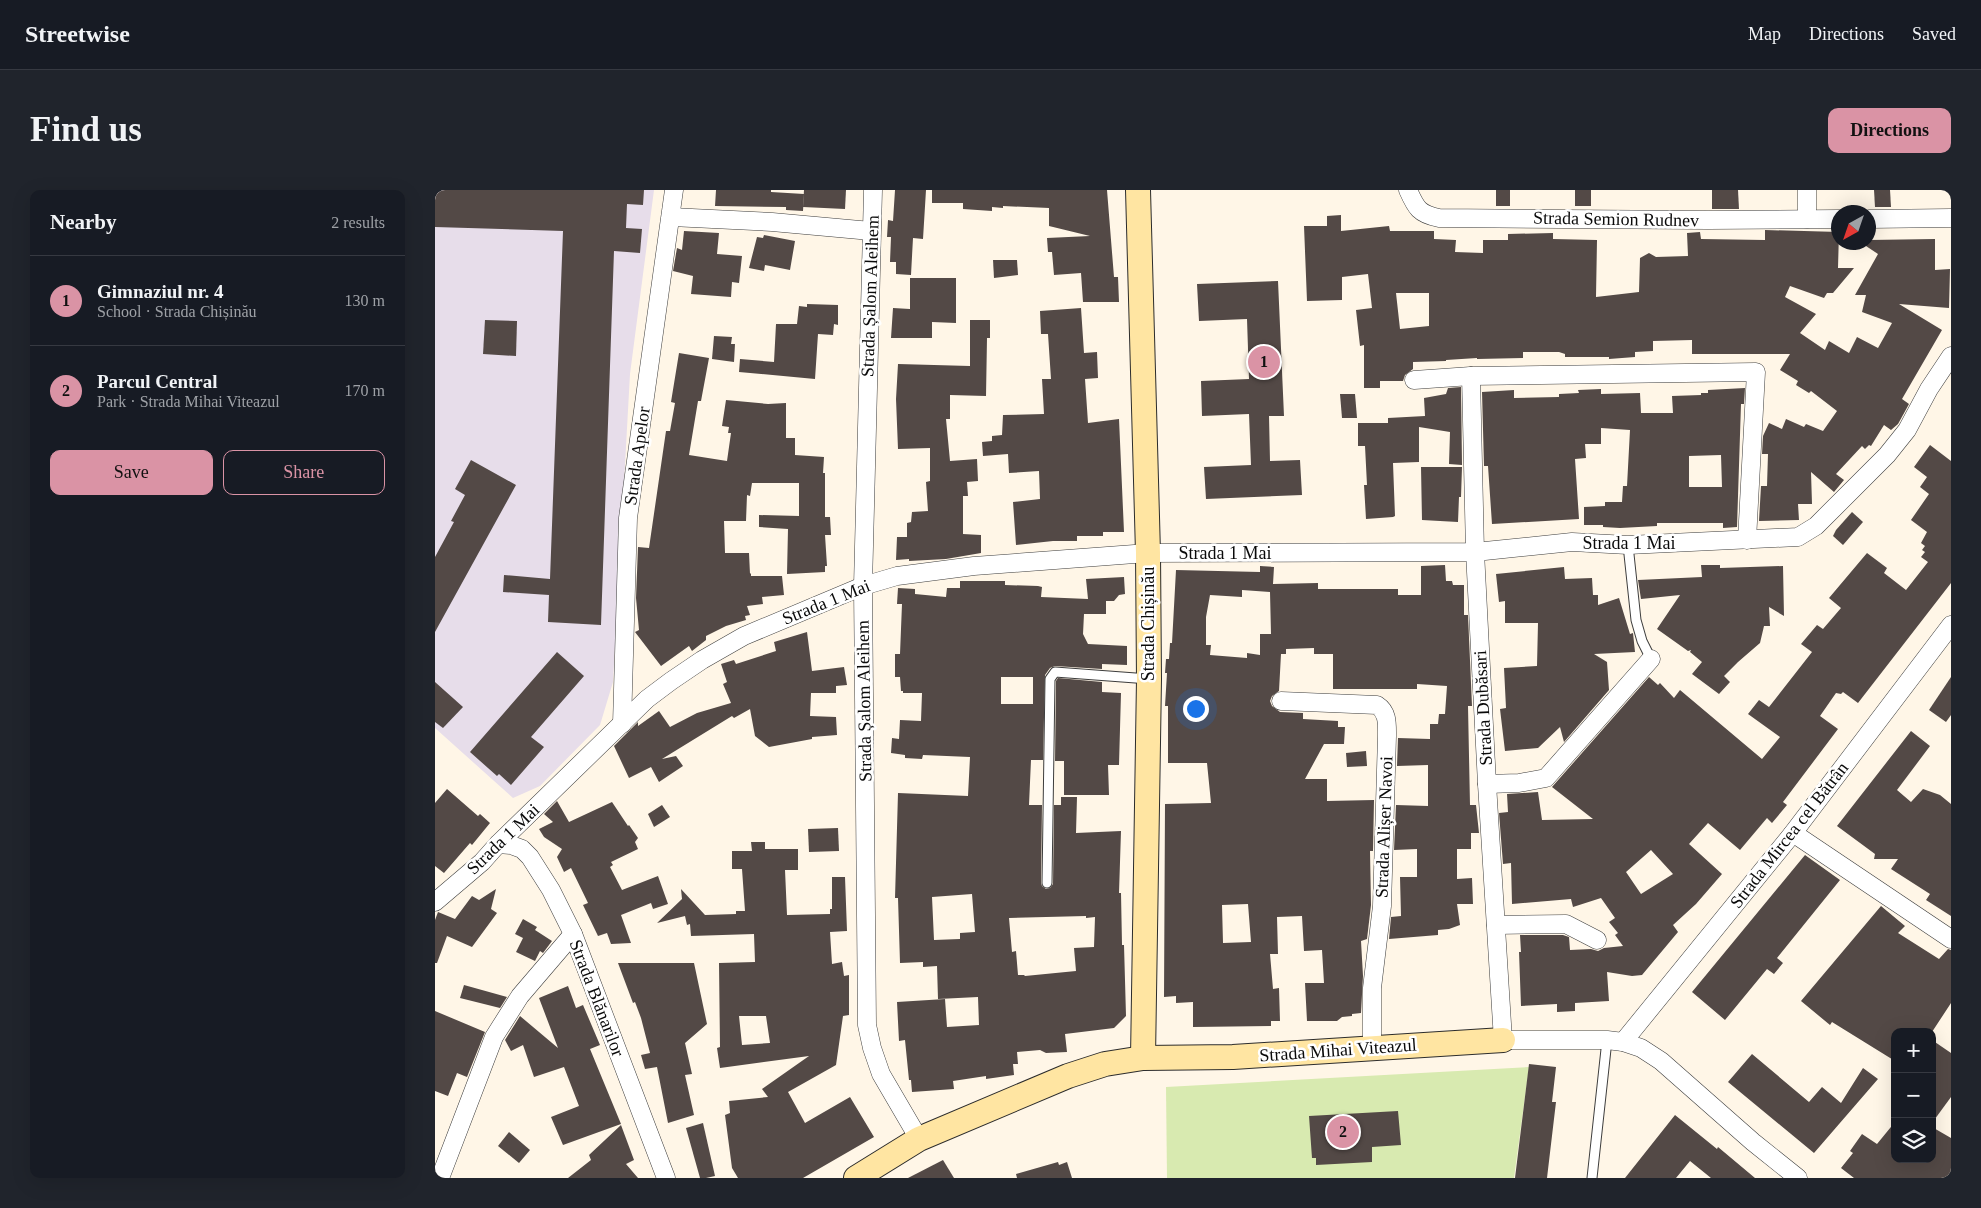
<!DOCTYPE html>
<meta charset="utf-8">
<style>
:root{--surface:#171b24;--page:#20242c;--text:#f1f3f6;--muted:#9ea1a6;--line:#363941;--accent:#da93a5}
body{margin:0;font-family:"Times New Roman",serif;background:var(--page);color:var(--text)}
.controls{position:absolute;right:15px;bottom:15px;display:grid;overflow:hidden;border-radius:10px;box-shadow:0 5px 20px #0002}
.controls button{width:45px;height:45px;display:grid;place-items:center;padding:0;border:0;border-bottom:1px solid var(--line);background:var(--surface);color:var(--text);font:25px sans-serif}
.compass{position:absolute;left:1396px;top:15px;width:45px;height:45px;border-radius:50%;background:var(--surface);box-shadow:0 5px 20px #0002;rotate:220deg}
.you{position:absolute;left:760px;top:518px;width:18px;height:18px;margin:-12px;border:4px solid #fff;border-radius:50%;background:#1a73e8;box-shadow:0 0 0 8px #1a73e833}
.badge{display:grid;place-items:center;width:32px;height:32px;border-radius:50%;background:var(--accent);color:#111;font-size:16px;font-weight:700}
.pin{position:absolute;translate:-50% -50%;border:2px solid #fff;box-shadow:0 1px 5px #0006}
.list{margin:0;padding:0;list-style:none}
h2{display:flex;justify-content:space-between;align-items:center;height:65px;margin:0;padding:0 20px;font-size:21px}
h2 small{font-size:16px;font-weight:400;color:var(--muted)}
.list li{display:grid;grid-template-columns:32px 1fr auto;gap:15px;align-items:center;box-sizing:border-box;height:90px;padding:0 20px;border-top:1px solid var(--line)}
.list b{display:block;font-size:19px;white-space:nowrap}
.list p{margin:0;font-size:16px;white-space:nowrap;color:var(--muted)}
.list em{font-size:16px;font-style:normal;color:var(--muted)}
.actions{display:flex;gap:10px;padding:15px 20px}
.actions a{flex:1;padding:11px 0;border:1px solid var(--accent);border-radius:10px;text-align:center;font-size:18px;color:var(--accent)}
.actions .main{background:var(--accent);color:#111}
.icon{flex:none;width:28px;height:28px;fill:none;stroke:currentColor;stroke-width:2;stroke-linecap:round;stroke-linejoin:round}
.map{position:relative;flex:none;width:1516px;height:988px;overflow:hidden;border-radius:10px}
header{display:flex;align-items:center;gap:30px;box-sizing:border-box;height:70px;padding:0 25px;background:var(--surface);border-bottom:1px solid var(--line)}
header strong{font-size:24px}
nav{display:flex;gap:28px;margin-inline-start:auto;font-size:18px}
.intro{display:flex;align-items:center;justify-content:space-between;box-sizing:border-box;height:120px;padding:0 30px}
h1{margin:0;font-size:35px}
.button{padding:12px 22px;border-radius:10px;background:var(--accent);color:#111;font-size:18px;font-weight:700}
main{display:flex;gap:30px;padding:0 30px}
aside{flex:1;background:var(--surface);border-radius:10px;box-shadow:0 5px 20px #0002}
.map>svg:first-child{display:block}
.industrial{fill:#e7ddea}
.green{fill:#d8eab0}
.building{fill:#534946;fill-rule:evenodd}
.lines{fill:none;stroke-linecap:round;stroke-linejoin:round}
.lane-casing{stroke:#3d3d3d;stroke-width:11}
.street-casing{stroke:#3d3d3d;stroke-width:19}
.secondary-casing{stroke:#2c2c2c;stroke-width:26}
.lane{stroke:#fff;stroke-width:9}
.street{stroke:#fff;stroke-width:18}
.secondary{stroke:#ffe5a2;stroke-width:24}
.labels{text-anchor:middle;dominant-baseline:central;stroke-width:5;stroke-linejoin:round;paint-order:stroke}
.street-label{font-size:18px;fill:#0a0a0a;stroke:#fff}
</style>
<header>
<strong>Streetwise</strong>
<nav><a>Map</a><a>Directions</a><a>Saved</a></nav>
</header>
<div class="intro"><h1>Find us</h1><a class="button">Directions</a></div>
<main>
<aside>
<h2>Nearby<small>2 results</small></h2>
<ul class="list">
<li><span class="badge">1</span><div><b>Gimnaziul nr. 4</b><p>School · Strada Chișinău</p></div><em>130 m</em></li>
<li><span class="badge">2</span><div><b>Parcul Central</b><p>Park · Strada Mihai Viteazul</p></div><em>170 m</em></li>
</ul>
<div class="actions"><a class="main">Save</a><a>Share</a></div>
</aside>
<div class="map">
<svg width="1516" height="988" viewBox="0 0 1516 988">
<rect width="100%" height="100%" fill="#fff6e7"/>
<!-- industrial -->
<polygon class="industrial" points="0,0 219,0 195,184 178,492 165,535 105,596 78,608 0,538"/>
<!-- green -->
<polygon class="green" points="1094,877 1079,988 732,988 731,897"/>
<!-- building -->
<g class="building">
<polygon points="0,0 209,0 208,15 192,14 191,38 207,39 205,63 179,61 166,435 113,432 114,405 68,402 69,385 115,389 128,41 0,37"/>
<polygon points="281,0 336,0 336,2 369,4 368,21 351,20 351,17 280,16"/>
<polygon points="369,0 411,0 410,19 368,17"/>
<polygon points="460,0 491,0 488,49 478,48 476,85 461,84 461,72 455,72 456,47 452,47 453,30 458,31"/>
<polygon points="497,0 672,0 679,87 683,87 684,112 648,112 646,83 619,85 617,62 613,62 612,48 655,46 614,36 614,18 568,16 568,18 557,17 557,21 528,19 528,13 497,13"/>
<rect x="1061" y="0" width="14" height="16"/>
<rect x="1140" y="0" width="16" height="16"/>
<polygon points="1277,0 1303,0 1304,19 1277,19"/>
<polygon points="1439,0 1455,0 1456,17 1440,17"/>
<path d="M906 25V41L954 36 955 41H999V49L1021 50 1020 62 1048 63V50H1073V44L1118 43V49L1162 50 1161 107 1204 102 1205 68 1214 63 1221 67 1253 66 1252 43 1265 42 1266 49 1330 50V40L1404 42 1403 78H1419L1398 103H1392L1389 108 1355 96 1350 107 1381 124 1365 143 1390 160 1394 151 1414 163 1422 147 1443 158 1457 133 1427 122 1431 105H1420L1443 64 1425 52H1434V50L1500 49V80L1515 79 1514 118 1464 114 1507 140 1467 209 1474 214 1463 234 1456 240 1449 235 1436 256 1434 255 1430 259 1427 256 1401 284 1409 290 1399 302 1376 282 1377 314H1363L1364 330 1324 331 1326 296H1332L1333 264H1327L1328 246 1334 233 1347 239 1351 229 1369 237 1371 234 1388 241 1402 221 1376 201 1374 203 1361 195 1363 191 1345 180 1355 164H1257V150L1218 151V161L1200 162V167L1174 169V167H1130V164L1124 162H1088V168L1042 169V168L1011 170V171L978 172V179L970 185 968 191H945V198H929V155L925 156 921 120 937 118 933 84 907 87V110L872 111 869 36H892V26ZM961 103H994V136L965 139Z"/>
<polygon points="249,41 284,43 282,64 307,66 304,93 297,92 296,107 256,104 258,86 238,81 242,58 247,60"/>
<polygon points="329,45 360,51 355,80 330,75 329,81 314,78 322,47 328,48"/>
<polygon points="558,70 582,70 583,85 559,88"/>
<polygon points="475,88 521,88 521,133 497,132 497,148 456,148 458,118 475,119"/>
<polygon points="843,91 849,226 834,226 835,271 865,270 867,305 771,309 769,277 816,275 814,224 767,226 766,191 814,189 812,129 764,131 762,94"/>
<polygon points="372,114 403,115 403,135 399,134 398,145 383,144 380,189 304,182 305,169 339,172 341,134 362,134 364,116 372,117"/>
<polygon points="646,118 649,163 662,162 663,188 650,189 653,233 684,229 689,342 668,342 668,346 642,346 642,351 618,351 581,355 578,312 605,309 604,281 574,283 573,264 548,266 547,252 557,251 557,246 567,245 568,225 609,224 607,189 616,189 613,144 606,144 605,121"/>
<polygon points="50,130 82,131 81,166 48,164"/>
<polygon points="535,130 555,130 555,148 552,148 551,206 515,205 515,229 511,229 515,271 542,269 543,291 532,292 533,306 528,306 528,344 546,345 546,363 511,369 474,371 474,369 461,370 462,347 472,347 472,333 476,332 477,322 493,321 491,292 495,291 495,258 463,259 461,209 463,174 535,176"/>
<polygon points="279,146 297,147 296,154 300,154 299,172 277,169"/>
<polygon points="244,163 274,168 266,211 263,211 254,265 292,271 296,243 293,243 294,237 287,236 291,210 333,214 351,213 351,248 360,248 360,265 389,267 388,283 390,283 390,327 395,327 396,345 390,345 392,376 390,376 390,382 352,384 353,339 324,337 324,325 364,326 364,293 317,293 315,306 312,305 311,331 289,331 290,363 314,363 315,384 316,383 316,386 347,386 349,405 327,407 328,414 312,416 315,425 310,426 311,430 291,436 271,446 271,450 257,461 254,456 226,476 200,442 204,440 201,408 203,357 214,358 231,241 235,241 240,213 236,212"/>
<polygon points="1026,197 1027,275 1014,274 1015,242 984,237 984,272 958,273 960,326 958,327 931,329 929,295 932,295 930,256 923,256 923,233 953,233 953,228 990,226 989,208 1011,204 1013,198"/>
<path d="M1310 198 1309 214H1306L1302 337 1288 338V333H1222V336L1185 338 1168 337V335H1149V317L1170 316V312H1187L1188 296H1192L1195 240 1166 238V254H1150L1151 268 1140 269 1144 329 1057 334 1053 276H1049L1047 202 1079 200V208L1124 207V204L1144 203 1143 200 1166 199V204L1205 203 1206 223H1238L1237 206 1266 205V203H1273V200ZM1286 265 1287 297H1254V266Z"/>
<polygon points="905,204 920,204 922,228 907,228"/>
<path d="M1495 255 1516 271V393L1423 513 1408 502 1406 504 1401 503 1385 526 1403 539 1348 612 1352 615 1337 633 1332 628 1305 660 1273 633 1254 654 1287 684 1261 714 1238 735 1243 742 1207 785 1197 786 1172 782 1174 811 1140 813V821L1122 822V814L1086 816 1084 762H1086L1085 745H1128L1134 747 1135 760 1156 759 1163 761 1169 758 1188 756 1180 745 1183 743 1174 732 1180 728 1166 708 1138 717 1136 709 1077 714 1076 673 1068 674 1064 623 1073 622 1072 604 1103 602 1107 630 1158 629 1117 597 1214 487 1223 495 1225 493 1239 508 1245 500 1327 569 1345 547 1313 524 1324 510 1334 517 1377 462 1366 454 1382 435 1388 439 1406 418 1394 408 1432 363 1452 378 1449 383 1471 400 1493 372 1486 367 1490 362 1487 360 1490 356 1486 353 1492 342 1476 330 1494 304 1485 297 1492 287 1479 277ZM1216 660 1238 684 1206 704 1191 682Z"/>
<polygon points="36,270 81,295 0,442 0,367 19,332 16,331 30,305 20,299"/>
<polygon points="986,277 1027,277 1026,307 1024,307 1023,332 987,330"/>
<polygon points="1417,322 1428,332 1408,355 1398,346 1401,340"/>
<path d="M1010 375 1011 391H1017L1018 395H1029V425H1033L1037 516H1033L1035 615H1041L1044 643H1036V659H1022V689L1037 688 1038 714H1022L1025 735 1014 739 1003 740V745L954 749 956 727 966 726 965 687H982V659L959 660 961 615 993 616V575L962 576 963 548 995 549V534H1003L1004 524H1010L1012 496 982 494V499H898V464H879V458L851 459V464H846L844 501 837 506 835 511 837 516 845 522 868 523V529L903 531V537H910L909 554H889L870 589H892V611L939 610 938 661H935L936 715 932 749 926 751 928 786 926 823 917 824V826L907 827 902 831H872L870 793H889L887 760 869 761 867 726 842 727 843 764H835L838 799 844 798 845 831H836V836L758 837V812L741 813V806L729 807 730 614 776 613 772 573H733V516H730L732 483H730L731 469H734L735 453H737L741 380 825 382V376L839 377 838 394 883 393V399H963V405H986V376ZM807 400 835 402 836 444H825V465L812 463V468L775 465 776 455H771V427L775 405 807 407ZM813 714 816 752 788 753 787 715Z"/>
<polygon points="1266,375 1285,375 1285,378 1348,376 1349,426 1334,417 1335,436 1329,436 1325,453 1303,472 1289,486 1295,492 1284,504 1257,484 1267,472 1255,462 1256,460 1253,461 1222,439 1245,405 1206,409 1203,390 1267,387"/>
<polygon points="1129,377 1130,389 1157,388 1158,405 1163,405 1163,415 1184,408 1195,444 1198,443 1200,462 1159,464 1172,472 1174,500 1129,552 1125,537 1103,558 1070,561 1065,519 1071,518 1069,478 1102,476 1103,433 1070,433 1070,411 1064,412 1061,384"/>
<path d="M689 387 690 404 684 405 679 411H671V424H649L648 444 653 454 692 456V475L667 474V479L620 476 615 478 610 485 608 570H596L594 615H607L606 693 607 696 611 699 615 698 618 694 619 615H626V607H642L641 643 686 641 684 703H686L687 755H689L691 826 679 838 630 844 632 862 611 863 605 860 582 862 583 874H578L579 885 551 889V886L518 891 519 899 477 902 476 890H474L470 850 464 851 462 812 510 809 512 837 544 835 543 807 503 809 502 776 488 777V772L465 773 463 708H460L463 603 533 606 535 567 488 565 487 569 470 568V565L456 563 457 548 464 549 465 530 486 531 487 503H468V501H466L465 487H460V464H465L467 414H462L463 398 480 399V404L511 407 512 398H525V391H570V395L603 396 607 397 606 407 653 409 651 389ZM566 487H598V514H566ZM537 704 540 742 525 743V749L499 750 497 707ZM651 726V728L660 727 659 757 639 758 641 781 590 786 589 785H583L581 761 577 762 574 728Z"/>
<polygon points="372,442 377,481 409,477 412,495 401,496 401,503 376,503 375,526 401,527 402,545 377,547 377,549 334,557 320,546 315,519 299,528 297,526 227,569 241,566 248,576 224,592 216,577 194,588 179,556 203,532 203,536 224,521 235,537 262,523 296,513 288,494 292,492 286,474 299,470 301,474 341,461 339,452"/>
<polygon points="122,462 149,486 96,547 109,557 76,595 64,584 62,586 35,562"/>
<polygon points="1516,487 1516,525 1511,532 1494,520"/>
<polygon points="623,488 667,492 667,502 686,503 684,575 673,575 674,605 629,605 629,571 620,571 621,491"/>
<polygon points="0,492 28,517 8,538 0,532"/>
<polygon points="1476,541 1495,556 1462,600 1476,612 1488,599 1505,605 1516,614 1516,726 1491,710 1495,704 1456,679 1463,669 1439,669 1440,664 1402,636"/>
<polygon points="931,561 932,576 912,577 911,563"/>
<polygon points="12,599 43,626 45,624 55,633 37,655 35,653 9,683 0,676 0,613"/>
<polygon points="122,611 134,632 177,612 193,636 194,635 203,648 200,652 203,659 176,672 178,675 175,677 187,700 223,686 233,714 218,719 216,713 186,725 196,753 176,754 172,743 163,746 148,715 153,713 136,678 129,682 122,667 127,659 109,647 104,639 118,632 109,624"/>
<polygon points="227,615 235,627 219,637 213,624"/>
<polygon points="403,638 404,661 374,662 373,639"/>
<path d="M316 652H330V659H363V680H350L352 725 395 724V719H397V687H410L412 741 395 742 397 774 407 772 409 786 414 785V825L408 826 401 875 353 902 370 933 415 907 439 947 368 988H303L297 978 290 925 295 923 294 911 333 907 327 899 374 866 285 878 282 858 285 857 284 773 320 772 319 744 256 746 255 734 252 735 250 726 222 733 247 709 246 699 270 725 301 724V721H310L307 679H297V661H317ZM304 826H331L335 853 307 855Z"/>
<polygon points="1370,665 1405,690 1342,768 1348,773 1339,784 1332,779 1290,830 1257,802"/>
<polygon points="61,699 56,719 62,723 37,757 12,746 2,773 0,773 0,730 3,722 20,729 37,706 44,710"/>
<polygon points="1446,716 1470,736 1463,743 1504,769 1513,759 1516,760 1516,813 1497,842 1460,842 1460,871 1397,832 1395,835 1366,811"/>
<polygon points="88,729 102,737 100,740 117,751 108,763 105,761 100,771 81,762 88,748 80,744"/>
<polygon points="183,773 259,773 272,834 250,853 257,884 250,885 259,925 233,933 222,877 210,879 206,865 215,863 206,828 200,812 198,813"/>
<polygon points="29,795 72,807 65,818 25,808"/>
<polygon points="133,796 141,818 148,815 165,855 155,859 186,934 128,955 116,927 144,916 129,877 99,887 88,855 76,861 70,850 85,826 123,858 104,808"/>
<polygon points="0,821 50,842 32,887 22,883 13,906 0,901"/>
<polygon points="1497,850 1516,863 1516,907 1497,933"/>
<polygon points="1317,864 1374,912 1387,897 1406,913 1428,878 1443,889 1379,963 1293,892"/>
<polygon points="1094,874 1121,877 1117,912 1121,912 1112,988 1080,988"/>
<polygon points="963,921 966,955 937,957 937,972 881,975 881,968 877,968 874,926"/>
<polygon points="1240,925 1282,959 1283,957 1320,988 1276,988 1255,971 1241,988 1190,988"/>
<polygon points="1460,932 1460,969 1497,969 1497,937 1516,948 1516,988 1419,988 1406,978 1418,963 1415,961 1427,944 1442,954"/>
<polygon points="268,933 280,986 271,988 265,988 251,938"/>
<polygon points="186,935 199,970 191,974 203,988 133,988 156,970 154,965"/>
<polygon points="74,942 95,960 84,973 63,956"/>
<polygon points="508,970 519,988 473,988"/>
<polygon points="623,972 624,975 632,972 637,988 582,988 581,984"/>
</g>
<g class="lines">
<defs>
<g id="lane">
<polyline points="1193,355 1201,430 1207,451 1216,469"/>
<polyline points="612,693 615,489 620,482 714,489"/>
<polyline points="1157,988 1172,850"/>
</g>
<g id="street">
<polyline points="438,0 428,396 432,835 437,858 446,884 484,949"/>
<path d="M973 0C981 18 984 24 1004 28L1273 30 1404 29"/>
<polyline points="236,27 337,32 436,41"/>
<polyline points="1372,29 1372,0"/>
<polyline points="1434,29 1516,28"/>
<polyline points="1036,186 1040,362 1052,594 1068,850 1172,850 1188,852 1206,858 1226,871 1318,952 1363,988"/>
<polyline points="979,190 1036,186 1321,182 1312,350"/>
<path d="M846 511 942 515C953 522 952 534 952 546L947 716 937 798V858"/>
<polyline points="187,534 193,328 239,0"/>
<polyline points="1052,594 1084,593 1111,588 1216,469"/>
<polyline points="1358,643 1516,749"/>
<polyline points="63,654 76,655 87,659 95,667 116,700 138,744 231,988"/>
<polyline points="0,712 47,672 63,654 212,509 236,491 267,470 309,446 428,396 462,386 539,376 713,363 1040,362 1137,352 1193,355 1363,347 1381,336 1452,265 1472,240 1494,199 1516,166"/>
<polyline points="1061,735 1131,734 1162,750"/>
<polyline points="1188,852 1358,643 1516,435"/>
<polyline points="5,988 59,847 85,806 138,744"/>
</g>
<g id="secondary">
<polyline points="703,0 713,363 714,489 708,868"/>
<polyline points="421,988 484,949 633,886 670,874 708,868 798,867 1068,850"/>
</g>
</defs>
<!-- lane casing -->
<use href="#lane" class="lane-casing"/>
<!-- street casing -->
<use href="#street" class="street-casing"/>
<!-- secondary casing -->
<use href="#secondary" class="secondary-casing"/>
<!-- lane -->
<use href="#lane" class="lane"/>
<!-- street -->
<use href="#street" class="street"/>
<!-- secondary -->
<use href="#secondary" class="secondary"/>
</g>
<g class="labels">
<!-- street labels -->
<g class="street-label">
<text transform="translate(1181 29) rotate(1)">Strada Semion Rudnev</text>
<text transform="translate(435 106) rotate(-88)">Strada Șalom Aleihem</text>
<text transform="translate(202 266) rotate(-82)">Strada Apelor</text>
<text x="1194" y="353">Strada 1 Mai</text>
<text x="790" y="363">Strada 1 Mai</text>
<text transform="translate(391 412) rotate(-22)">Strada 1 Mai</text>
<text transform="translate(713 434) rotate(-90)">Strada Chișinău</text>
<text transform="translate(429 511) rotate(-91)">Strada Șalom Aleihem</text>
<text transform="translate(1048 518) rotate(-93)">Strada Dubăsari</text>
<text transform="translate(949 637) rotate(-88)">Strada Alișer Navoi</text>
<text transform="translate(1354 645) rotate(-52)">Strada Mircea cel Bătrân</text>
<text transform="translate(68 649) rotate(-44)">Strada 1 Mai</text>
<text transform="translate(162 808) rotate(69)">Strada Blănarilor</text>
<text transform="translate(903 860) rotate(-4)">Strada Mihai Viteazul</text>
</g>
</g>
</svg>
<div class="controls">
<button>+</button>
<button>−</button>
<button><svg class="icon" aria-label="layers" viewBox="0 0 24 24"><path d="M12 4l9 5-9 5-9-5zM3 14l9 5 9-5"/></svg></button>
</div>
<svg class="compass" viewBox="-18 -18 36 36"><path d="M0-13l5 13h-10z" fill="#e53935"/><path d="M0 13l5-13h-10z" fill="#9ea1a6"/></svg>
<div class="you"></div>
<div class="pin badge" style="left:829px;top:172px">1</div>
<div class="pin badge" style="left:908px;top:942px">2</div>
</div>
</main>
